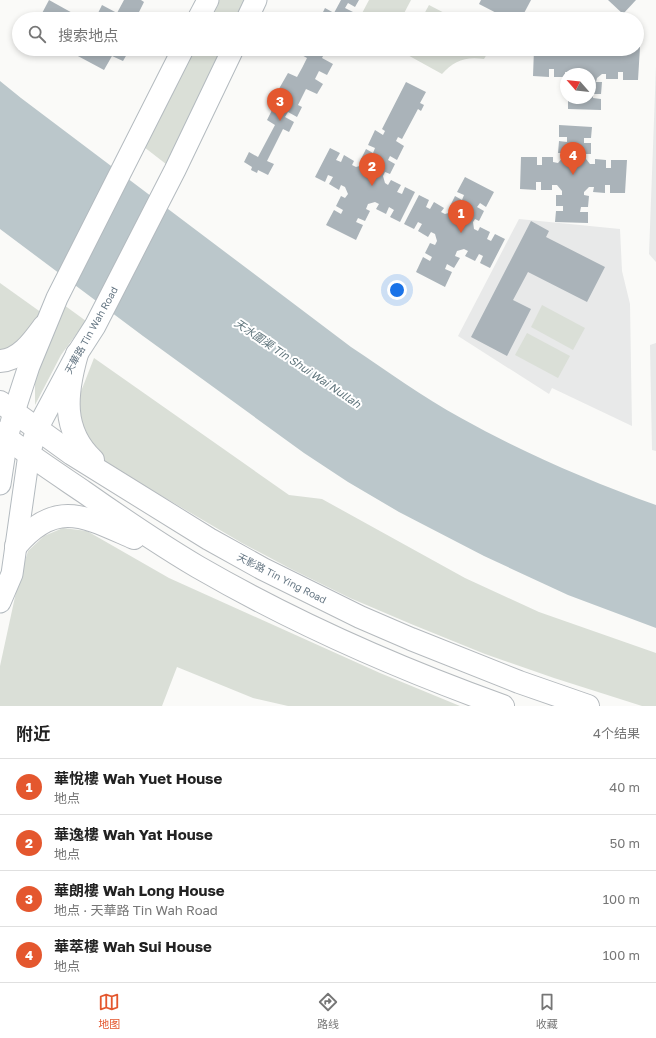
<!DOCTYPE html>
<html lang="zh">
<meta charset="utf-8">
<style>
:root{--surface:#fff;--page:#f6f6f6;--text:#222;--muted:#767676;--line:#e0e0e0;--accent:#e4572e}
body{margin:0;font-family:"Golos Text","Noto Sans SC",sans-serif;background:var(--page);color:var(--text)}
.compass{position:absolute;left:560px;top:68px;width:36px;height:36px;border-radius:50%;background:var(--surface);box-shadow:0 2px 6px #0003;rotate:298deg}
.you{position:absolute;left:397px;top:290px;width:14px;height:14px;margin:-10px;border:3px solid #fff;border-radius:50%;background:#1a73e8;box-shadow:0 0 0 6px #1a73e833}
.badge{display:grid;place-items:center;width:26px;height:26px;border-radius:50%;background:var(--accent);color:#fff;font-size:13px;font-weight:700}
.pin{position:absolute;translate:-50% -33px;filter:drop-shadow(0 1px 2px #0008)}
.pin::after{content:'';position:absolute;top:21px;width:14px;height:12px;background:inherit;clip-path:polygon(0 0,100% 0,50% 100%)}
.list{margin:0;padding:0;list-style:none}
h2{display:flex;justify-content:space-between;align-items:center;height:52px;margin:0;padding:0 16px;font-size:17px}
h2 small{font-size:13px;font-weight:400;color:var(--muted)}
.list li{display:grid;grid-template-columns:26px 1fr auto;gap:12px;align-items:center;box-sizing:border-box;height:56px;padding:0 16px;border-top:1px solid var(--line)}
.list b{display:block;font-size:15px;white-space:nowrap}
.list p{margin:0;font-size:13px;white-space:nowrap;color:var(--muted)}
.list em{font-size:13px;font-style:normal;color:var(--muted)}
.icon{flex:none;width:22px;height:22px;fill:none;stroke:currentColor;stroke-width:2;stroke-linecap:round;stroke-linejoin:round}
.map{position:relative;flex:none;width:656px;height:706px;overflow:hidden}
.search{position:absolute;background:var(--surface);box-shadow:0 2px 6px #0003;left:12px;right:12px;top:12px;height:44px;display:flex;align-items:center;gap:10px;box-sizing:border-box;padding:0 14px;border-radius:22px;color:var(--muted);font-size:15px}
.sheet{height:276px;background:var(--surface)}
nav{display:flex;justify-content:space-around;align-items:center;box-sizing:border-box;height:56px;border-top:1px solid var(--line);background:var(--surface);font-size:11px;color:var(--muted)}
nav a{display:grid;justify-items:center;gap:2px}
nav .on{color:var(--accent)}
.map>svg:first-child{display:block}
.built{fill:#e8e9e9}
.green{fill:#dadfd7}
.water{fill:#bbc7cb}
.building{fill:#aab3b9}
.lines{fill:none;stroke-linecap:round;stroke-linejoin:round}
.secondary-casing{stroke:#b3babf;stroke-width:23}
.primary-casing{stroke:#b5babe;stroke-width:24}
.secondary{stroke:#fff;stroke-width:21}
.primary{stroke:#fff;stroke-width:22}
.labels{text-anchor:middle;dominant-baseline:central;stroke-width:4;stroke-linejoin:round;paint-order:stroke}
.street-label{font-size:10px;fill:#657683;stroke:#fff}
.water-label{font-size:11px;font-style:italic;fill:#60757c;stroke:#fff}
</style>
<div class="map">
<svg width="656" height="706" viewBox="0 0 656 706">
<rect width="100%" height="100%" fill="#fafaf8"/>
<!-- built -->
<g class="built">
<polygon points="656,66 656,262 649,254"/>
<polygon points="519,219 620,229 622,271 630,304 632,426 552,388 549,394 458,336"/>
<polygon points="656,343 656,451 652,450 650,345"/>
</g>
<!-- green -->
<g class="green">
<polygon points="218,0 245,0 236,19 208,19"/>
<polygon points="369,0 411,0 401,19 359,19"/>
<polygon points="429,5 456,19 427,19 423,16"/>
<polygon points="193,49 222,49 166,164 144,147"/>
<path d="M406 49H490L484 59C466 56 453 61 442 74L404 53Z"/>
<polygon points="0,283 42,313 34,328 0,355"/>
<polygon points="64,305 86,321 61,355 35,405 35,380"/>
<polygon points="542,305 585,328 573,350 531,327"/>
<polygon points="527,333 570,356 558,378 515,355"/>
<polygon points="94,358 289,495 322,499 465,578 539,612 656,653 656,706 642,706 554,678 485,654 411,624 350,598 291,569 242,543 126,475 100,458 90,448 77,414 80,394"/>
<polygon points="63,528 87,531 169,578 380,673 460,706 288,706 253,698 177,667 162,706 0,706 0,666 18,583 28,551 44,536"/>
</g>
<!-- water -->
<path class="water" d="M0 81 21 98 351 347C387 371 423 397 461 418 524 453 589 481 656 505V628L568 595 484 556 399 512 348 482 304 453 143 336 0 229Z"/>
<!-- building -->
<g class="building">
<polygon points="49,0 76,15 74,19 39,19"/>
<polygon points="124,0 141,0 144,2 139,12 147,16 146,19 95,19 102,5 117,13"/>
<polygon points="341,0 359,0 355,7 348,3 345,8 353,12 349,19 320,18 325,8 334,13"/>
<polygon points="481,0 531,0 522,17 518,19 508,19 479,4"/>
<polygon points="608,0 636,0 623,14"/>
<polygon points="572,12 605,14 605,19 572,19"/>
<polygon points="637,47 640,47 638,80 623,80 623,72 618,72 618,79 606,79 606,74 602,74 597,78 596,82 602,82 601,94 593,94 593,98 601,99 601,110 568,109 568,98 590,98 590,74 572,74 570,72 565,72 565,77 554,77 554,69 549,69 549,77 533,76 534,49 550,49 550,52 554,52 555,49 601,49 603,51 607,51 608,49 619,49 619,54 623,55 624,49 637,49"/>
<polygon points="79,49 130,49 123,61 112,56 104,70 76,55"/>
<polygon points="300,49 333,49 330,55 325,52 322,58 333,64 327,75 319,71 315,79 323,84 317,94 306,89 298,105 302,107 297,117 288,112 285,117 294,122 289,132 283,129 267,161 274,164 268,175 258,170 257,173 251,170 252,167 244,162 249,152 258,157 275,125 267,120 272,110 281,115 288,101 276,94 288,73 297,77 302,68 307,58 298,53"/>
<polygon points="406,82 426,92 420,103 424,105 421,111 418,109 402,139 398,137 396,141 404,146 397,160 390,156 388,160 395,164 390,174 385,172 383,176 385,183 388,185 391,180 401,185 397,192 402,194 405,187 415,192 400,222 390,217 394,210 389,207 386,214 376,209 379,204 375,202 368,204 366,209 370,211 365,221 358,218 356,222 363,225 356,240 326,225 334,210 341,214 343,210 336,206 341,196 345,198 348,194 345,187 341,185 339,190 329,184 333,177 328,175 325,182 315,177 330,148 340,153 336,160 341,162 344,155 354,161 352,165 356,167 363,165 365,161 361,159 366,149 373,153 375,148 368,145 375,130 383,135 385,131 382,129"/>
<polygon points="559,125 592,127 591,138 584,138 584,143 591,143 591,154 586,154 586,159 590,164 595,164 595,159 606,160 606,168 611,168 611,160 627,160 625,193 610,193 610,185 605,185 605,193 593,192 594,187 589,187 584,192 584,195 589,196 588,207 581,207 580,212 588,212 588,223 555,222 556,211 563,211 563,206 556,206 556,195 562,195 562,191 557,185 552,185 552,190 541,190 541,182 536,182 536,190 520,189 521,157 537,157 537,165 542,165 542,157 553,157 553,162 558,163 563,157 564,153 558,153 559,141 567,142 567,137 559,137"/>
<polygon points="465,177 494,192 486,207 480,203 477,207 484,211 479,221 475,219 473,222 474,229 478,231 480,227 490,232 487,239 491,241 495,234 505,239 490,268 480,263 483,256 479,254 475,261 465,256 468,251 464,249 457,251 455,256 460,258 454,268 447,264 445,269 452,272 445,287 416,272 423,257 430,261 432,257 425,253 430,243 435,245 437,241 435,234 431,232 428,237 418,231 422,224 418,222 414,229 404,224 419,195 429,200 426,207 430,209 434,202 444,208 441,212 445,214 452,212 454,208 450,206 455,196 462,200 464,195 457,192"/>
<polygon points="531,221 549,231 546,237 605,267 587,302 528,272 513,300 531,309 507,356 471,337"/>
</g>
<g class="lines">
<defs>
<g id="secondary">
<polyline points="198,19 208,0"/>
<polyline points="247,19 256,0"/>
<polyline points="0,484 7,438 14,412 29,366 57,298 183,49"/>
<polyline points="0,602 12,574 29,454 37,429 77,354 95,326 175,170 233,49"/>
</g>
<g id="primary">
<path d="M77 354C66 393 61 430 93 460"/>
<path d="M0 361C20 360 33 341 44 326"/>
<polyline points="0,402 72,454 209,539 263,569 360,617 411,639 519,682 588,706"/>
<path d="M0 433C27 454 56 473 84 492 121 518 159 544 198 567 295 623 397 668 503 706"/>
<path d="M16 546C56 498 86 517 134 538"/>
</g>
</defs>
<!-- secondary casing -->
<use href="#secondary" class="secondary-casing"/>
<!-- primary casing -->
<use href="#primary" class="primary-casing"/>
<!-- secondary -->
<use href="#secondary" class="secondary"/>
<!-- primary -->
<use href="#primary" class="primary"/>
</g>
<g class="labels">
<!-- street labels -->
<g class="street-label">
<text transform="translate(91 330) rotate(-61)">天華路 Tin Wah Road</text>
<text transform="translate(282 578) rotate(27)">天影路 Tin Ying Road</text>
</g>
<!-- water labels -->
<g class="water-label">
<text transform="translate(298 363) rotate(34)">天水圍渠 Tin Shui Wai Nullah</text>
</g>
</g>
</svg>
<svg class="compass" viewBox="-18 -18 36 36"><path d="M0-13l5 13h-10z" fill="#e53935"/><path d="M0 13l5-13h-10z" fill="#767676"/></svg>
<div class="you"></div>
<div class="pin badge" style="left:461px;top:233px">1</div>
<div class="pin badge" style="left:372px;top:186px">2</div>
<div class="pin badge" style="left:280px;top:121px">3</div>
<div class="pin badge" style="left:573px;top:175px">4</div>
<div class="search"><svg class="icon" aria-label="search" viewBox="0 0 24 24"><circle cx="10" cy="10" r="6"/><path d="M15 15l6 6"/></svg>搜索地点</div>
</div>
<section class="sheet">
<h2>附近<small>4个结果</small></h2>
<ul class="list">
<li><span class="badge">1</span><div><b>華悅樓 Wah Yuet House</b><p>地点</p></div><em>40 m</em></li>
<li><span class="badge">2</span><div><b>華逸樓 Wah Yat House</b><p>地点</p></div><em>50 m</em></li>
<li><span class="badge">3</span><div><b>華朗樓 Wah Long House</b><p>地点 · 天華路 Tin Wah Road</p></div><em>100 m</em></li>
<li><span class="badge">4</span><div><b>華萃樓 Wah Sui House</b><p>地点</p></div><em>100 m</em></li>
</ul>
</section>
<nav>
<a class="on"><svg class="icon" aria-label="map" viewBox="0 0 24 24"><path d="M3 6l6-2 6 2 6-2v14l-6 2-6-2-6 2zM9 4v14M15 6v14"/></svg>地图</a>
<a><svg class="icon" aria-label="directions" viewBox="0 0 24 24"><path d="M12 3l9 9-9 9-9-9zM9 14v-3h6M13 9l2 2-2 2"/></svg>路线</a>
<a><svg class="icon" aria-label="saved" viewBox="0 0 24 24"><path d="M7 4h10v16l-5-4-5 4z"/></svg>收藏</a>
</nav>
